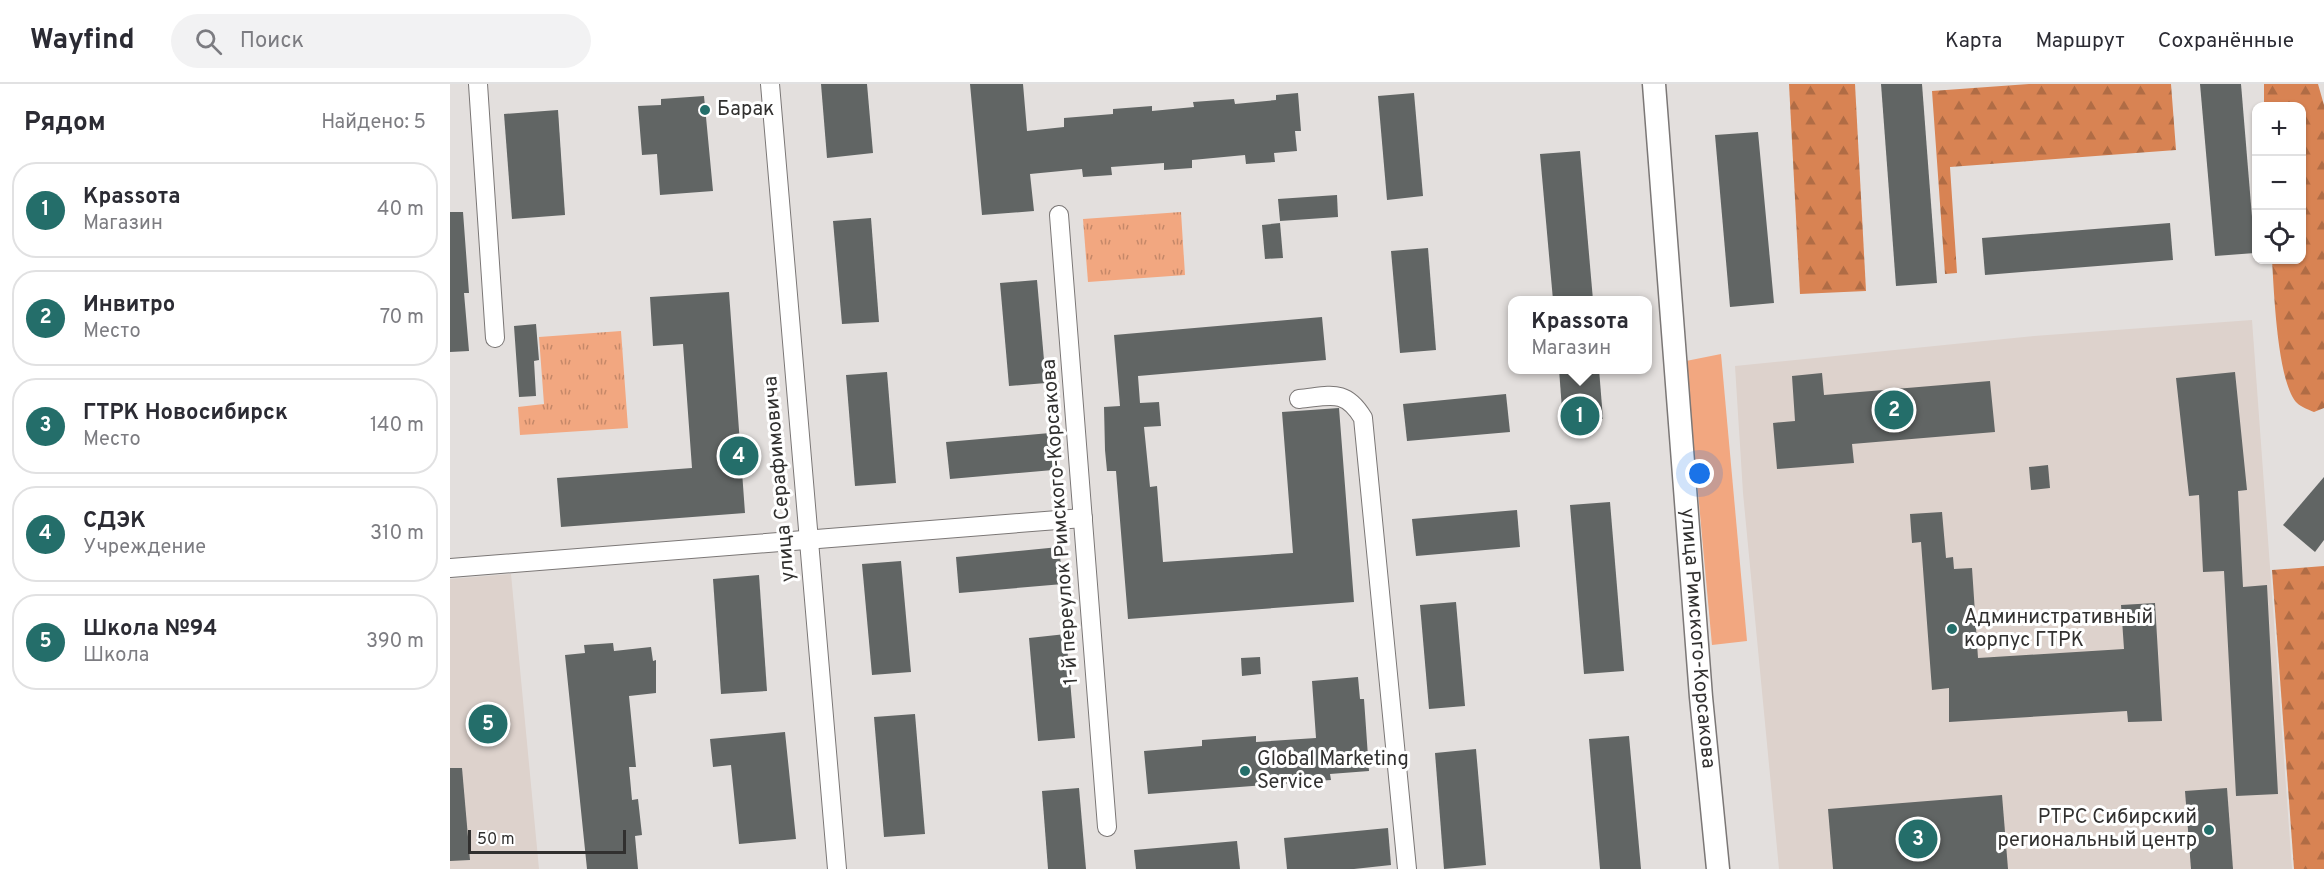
<!DOCTYPE html>
<html lang="ru">
<meta charset="utf-8">
<style>
:root{--surface:#fff;--page:#f2f2f3;--text:#2b2b33;--muted:#7c7c81;--line:#e1e1e2;--accent:#246e6a}
body{margin:0;font-family:Overpass,sans-serif;background:var(--page);color:var(--text)}
.controls{position:absolute;right:18px;top:18px;display:grid;overflow:hidden;border-radius:12px;box-shadow:0 2px 4px #0004}
.controls button{width:54px;height:54px;display:grid;place-items:center;padding:0;border:0;border-bottom:2px solid var(--line);background:var(--surface);color:var(--text);font:30px sans-serif}
.scale{position:absolute;left:18px;bottom:15px;width:158px;box-sizing:border-box;padding-left:6px;border:3px solid #31302f;border-top:0;font-size:16px;line-height:21px;white-space:nowrap;color:#31302f;-webkit-text-stroke:4px #fff;paint-order:stroke}
.you{position:absolute;left:1250px;top:390px;width:21px;height:21px;margin:-15px;border:4px solid #fff;border-radius:50%;background:#1a73e8;box-shadow:0 0 0 9px #1a73e833}
.badge{display:grid;place-items:center;width:39px;height:39px;border-radius:50%;background:var(--accent);color:#fff;font-size:20px;font-weight:700}
.pin{position:absolute;translate:-50% -50%;border:3px solid #fff;box-shadow:0 2px 6px #0006}
.popup{position:absolute;left:1058px;top:212px;width:144px;height:78px;box-sizing:border-box;display:grid;place-content:center;border-radius:12px;background:var(--surface);filter:drop-shadow(0 2px 4px #0005);font-size:20px;white-space:nowrap;color:var(--muted)}
.popup b{font-size:22px;color:var(--text)}
.popup::after{content:'';position:absolute;left:50%;top:100%;margin-left:-12px;border:12px solid transparent;border-top-color:var(--surface)}
.list{margin:0;padding:0;list-style:none}
h2{display:flex;justify-content:space-between;align-items:center;height:78px;margin:0;padding:0 24px;font-size:26px}
h2 small{font-size:20px;font-weight:400;color:var(--muted)}
.list li{display:grid;grid-template-columns:39px 1fr auto;gap:18px;align-items:center;box-sizing:border-box;height:96px;margin:0 12px 12px;padding:0 12px;border:2px solid var(--line);border-radius:24px}
.list b{display:block;font-size:22px;white-space:nowrap}
.list p{margin:0;font-size:20px;white-space:nowrap;color:var(--muted)}
.list em{font-size:20px;font-style:normal;color:var(--muted)}
.icon{flex:none;width:33px;height:33px;fill:none;stroke:currentColor;stroke-width:2;stroke-linecap:round;stroke-linejoin:round}
.map{position:relative;flex:none;width:1874px;height:785px;overflow:hidden}
header{display:flex;align-items:center;gap:36px;box-sizing:border-box;height:84px;padding:0 30px;background:var(--surface);border-bottom:2px solid var(--line)}
header strong{font-size:28px}
nav{display:flex;gap:33px;margin-inline-start:auto;font-size:21px}
.search{width:420px;height:54px;background:var(--page);display:flex;align-items:center;gap:15px;box-sizing:border-box;padding:0 21px;border-radius:33px;color:var(--muted);font-size:22px}
main{display:flex}
aside{flex:1;background:var(--surface)}
.map>svg:first-child{display:block}
.built{fill:#ddd2cc}
.grass{fill:#f2a780}
.forest{fill:url(#forest-firs)}
.park{fill:url(#park-tufts)}
.building{fill:#616564}
.lines{fill:none;stroke-linecap:round;stroke-linejoin:round}
.minor-casing{stroke:#7b7776;stroke-width:20}
.tertiary-casing{stroke:#7b7776;stroke-width:25}
.minor{stroke:#fff;stroke-width:18}
.tertiary{stroke:#fff;stroke-width:22}
.poi-dot{fill:#246e6a;stroke:#fff;stroke-width:2}
.labels{text-anchor:middle;dominant-baseline:central;stroke-width:6;stroke-linejoin:round;paint-order:stroke}
.poi-label{font-size:20px;fill:#31302f;stroke:#fff;text-anchor:start}
.street-label{font-size:20px;fill:#31302f;stroke:#fff}
</style>
<header>
<strong>Wayfind</strong>
<div class="search"><svg class="icon" aria-label="search" viewBox="0 0 24 24"><circle cx="10" cy="10" r="6"/><path d="M15 15l6 6"/></svg>Поиск</div>
<nav><a>Карта</a><a>Маршрут</a><a>Сохранённые</a></nav>
</header>
<main>
<aside>
<h2>Рядом<small>Найдено: 5</small></h2>
<ul class="list">
<li><span class="badge">1</span><div><b>Краssота</b><p>Магазин</p></div><em>40 m</em></li>
<li><span class="badge">2</span><div><b>Инвитро</b><p>Место</p></div><em>70 m</em></li>
<li><span class="badge">3</span><div><b>ГТРК Новосибирск</b><p>Место</p></div><em>140 m</em></li>
<li><span class="badge">4</span><div><b>СДЭК</b><p>Учреждение</p></div><em>310 m</em></li>
<li><span class="badge">5</span><div><b>Школа №94</b><p>Школа</p></div><em>390 m</em></li>
</ul>
</aside>
<div class="map">
<svg width="1874" height="785" viewBox="0 0 1874 785">
<defs>
<pattern id="forest-firs" width="22" height="20" patternUnits="userSpaceOnUse" patternTransform="scale(1.5)"><rect width="22" height="20" fill="#d88353"/><path d="M5 1l3.5 6h-7zM16 11l3.5 6h-7z" fill="#b06c45"/></pattern>
<pattern id="park-tufts" width="24" height="20" patternUnits="userSpaceOnUse" patternTransform="scale(1.5)"><rect width="24" height="20" fill="#f2a780"/><path d="M3 7l-1-3M5 7V3M7 7l1-3M15 17l-1-3M17 17v-4M19 17l1-3" fill="none" stroke="#c58869"/></pattern>
</defs>
<rect width="100%" height="100%" fill="#e3dfdd"/>
<!-- built -->
<g class="built">
<polygon points="1802,236 1842,785 1329,785 1293,409 1285,282 1584,252"/>
<polygon points="61,490 89,785 0,785 0,495"/>
</g>
<!-- grass -->
<polygon class="grass" points="1271,270 1297,557 1262,561 1236,277"/>
<!-- forest -->
<g class="forest">
<polygon points="1339,0 1405,0 1416,207 1350,210"/>
<polygon points="1579,0 1721,0 1726,66 1500,83 1507,189 1495,190 1482,7"/>
<path d="M1814 0H1868L1874 21V324L1864 328C1859 326 1851 323 1847 319 1827 298 1824 206 1822 176H1852V22H1814Z"/>
<polygon points="1874,482 1874,785 1844,785 1822,486"/>
</g>
<!-- park -->
<g class="park">
<polygon points="731,128 735,191 638,198 633,135"/>
<polygon points="171,247 178,344 70,351 68,323 94,320 89,253"/>
</g>
<!-- building -->
<g class="building">
<polygon points="371,0 417,0 423,69 377,74"/>
<polygon points="520,0 573,0 577,47 614,43 614,34 663,30 663,25 702,22 702,27 744,23 743,18 784,15 785,20 826,16 826,11 848,9 851,47 845,47 847,67 824,69 825,78 796,80 795,71 742,76 742,84 714,86 714,79 661,83 662,91 633,93 632,85 580,90 584,127 532,131"/>
<polygon points="1431,0 1472,0 1487,199 1446,202"/>
<polygon points="1750,0 1791,0 1805,169 1765,172"/>
<polygon points="964,9 973,112 937,116 928,12"/>
<polygon points="254,12 263,107 210,111 207,70 192,71 188,22 211,21 211,15"/>
<polygon points="108,26 115,131 62,135 54,30"/>
<polygon points="1308,48 1324,219 1280,223 1265,51"/>
<polygon points="1130,67 1143,216 1103,216 1090,70"/>
<polygon points="887,111 888,133 830,137 828,115"/>
<polygon points="0,128 13,128 19,209 14,209 19,267 0,268"/>
<polygon points="421,134 429,238 392,240 383,137"/>
<polygon points="830,139 833,174 815,175 812,141"/>
<polygon points="1720,139 1723,176 1535,191 1532,154"/>
<polygon points="978,164 986,266 950,269 941,167"/>
<polygon points="587,196 596,299 559,302 550,199"/>
<polygon points="279,208 295,429 111,443 107,394 242,384 233,260 203,262 200,213"/>
<polygon points="872,233 876,276 688,292 690,319 709,318 711,342 694,343 700,403 707,402 713,478 843,469 832,328 889,324 904,518 678,535 666,387 657,387 655,366 654,323 670,322 664,251"/>
<polygon points="86,240 89,276 84,277 86,312 69,313 64,242"/>
<polygon points="1109,285 1149,285 1153,335 1113,339"/>
<polygon points="437,288 446,399 405,402 396,291"/>
<polygon points="1785,288 1797,406 1788,407 1793,503 1817,501 1828,710 1786,712 1774,487 1753,488 1749,411 1739,412 1726,294"/>
<polygon points="1372,289 1374,311 1540,297 1545,348 1402,360 1404,379 1327,385 1323,339 1345,337 1342,292"/>
<polygon points="1056,310 1060,348 957,357 953,320"/>
<polygon points="600,349 603,386 500,395 496,358"/>
<polygon points="1598,381 1600,404 1581,406 1579,383"/>
<polygon points="1874,393 1874,456 1865,468 1833,441"/>
<polygon points="1160,418 1174,587 1134,590 1120,421"/>
<polygon points="1067,426 1070,463 966,472 962,435"/>
<polygon points="1492,428 1496,474 1503,473 1504,485 1522,484 1528,574 1674,565 1671,521 1705,519 1712,637 1678,638 1677,627 1499,638 1499,604 1482,606 1471,458 1462,459 1460,430"/>
<polygon points="609,463 613,500 509,509 506,473"/>
<polygon points="451,477 461,588 422,591 412,480"/>
<polygon points="309,491 317,607 271,610 263,495"/>
<polygon points="1006,518 1015,622 979,625 970,521"/>
<polygon points="616,550 625,654 588,657 579,554"/>
<polygon points="163,559 164,567 201,563 203,577 206,576 206,609 179,612 186,683 179,683 182,716 188,715 192,751 185,752 188,785 137,785 115,571 135,569 134,561"/>
<polygon points="810,573 811,590 792,592 791,574"/>
<polygon points="908,593 910,615 914,615 919,687 880,690 881,696 698,710 694,667 752,662 752,656 806,652 806,658 866,654 862,597"/>
<polygon points="465,630 475,750 434,753 424,633"/>
<polygon points="335,648 346,755 289,760 281,681 263,683 260,655"/>
<polygon points="1179,652 1191,785 1150,785 1139,655"/>
<polygon points="1026,665 1036,781 994,785 985,669"/>
<polygon points="0,684 12,684 20,776 0,777"/>
<polygon points="629,704 636,785 598,785 592,707"/>
<polygon points="1777,704 1783,785 1741,785 1735,707"/>
<polygon points="1552,711 1558,785 1383,785 1378,725"/>
<polygon points="938,744 941,781 904,785 837,785 834,754"/>
<polygon points="787,757 790,785 686,785 684,766"/>
</g>
<g class="lines">
<defs>
<g id="minor">
<polyline points="28,0 45,254"/>
<polyline points="320,0 387,785"/>
<polyline points="609,131 657,743"/>
<path d="M849 315C880 312 895 304 913 334L957 785"/>
<polyline points="0,484 633,434"/>
</g>
<g id="tertiary">
<path id="s1" d="M1204 0 1251 613 1268 785"/>
</g>
</defs>
<!-- minor casing -->
<use href="#minor" class="minor-casing"/>
<!-- tertiary casing -->
<use href="#tertiary" class="tertiary-casing"/>
<!-- minor -->
<use href="#minor" class="minor"/>
<!-- tertiary -->
<use href="#tertiary" class="tertiary"/>
</g>
<!-- markers -->
<g class="poi-dot">
<circle cx="255" cy="26" r="6"/>
<circle cx="1502" cy="545" r="6"/>
<circle cx="795" cy="687" r="6"/>
<circle cx="1759" cy="746" r="6"/>
</g>
<g class="labels">
<!-- poi labels -->
<g class="poi-label">
<text x="267" y="26">Барак</text>
<text x="1514" y="534">Административный<tspan x="1514" dy="23">корпус ГТРК</tspan></text>
<text x="807" y="676">Global Marketing<tspan x="807" dy="23">Service</tspan></text>
<text x="1747" y="734" text-anchor="end">РТРС Сибирский<tspan x="1747" dy="23">региональный центр</tspan></text>
</g>
<!-- street labels -->
<g class="street-label">
<text transform="translate(330 395) rotate(-95)">улица Серафимовича</text>
<text transform="translate(611 438) rotate(-94)">1-й переулок Римского-Корсакова</text>
<text stroke="none"><textPath href="#s1" startOffset="556">улица Римского-Корсакова</textPath></text>
</g>
</g>
</svg>
<div class="controls">
<button>+</button>
<button>−</button>
<button><svg class="icon" aria-label="locate" viewBox="0 0 24 24"><circle cx="12" cy="12" r="6"/><path d="M12 2v4M12 18v4M2 12h4M18 12h4"/></svg></button>
</div>
<div class="scale">50 m</div>
<div class="you"></div>
<div class="pin badge" style="left:1130px;top:332px">1</div>
<div class="popup"><b>Краssота</b>Магазин</div>
<div class="pin badge" style="left:1444px;top:326px">2</div>
<div class="pin badge" style="left:1468px;top:755px">3</div>
<div class="pin badge" style="left:289px;top:372px">4</div>
<div class="pin badge" style="left:38px;top:640px">5</div>
</div>
</main>
